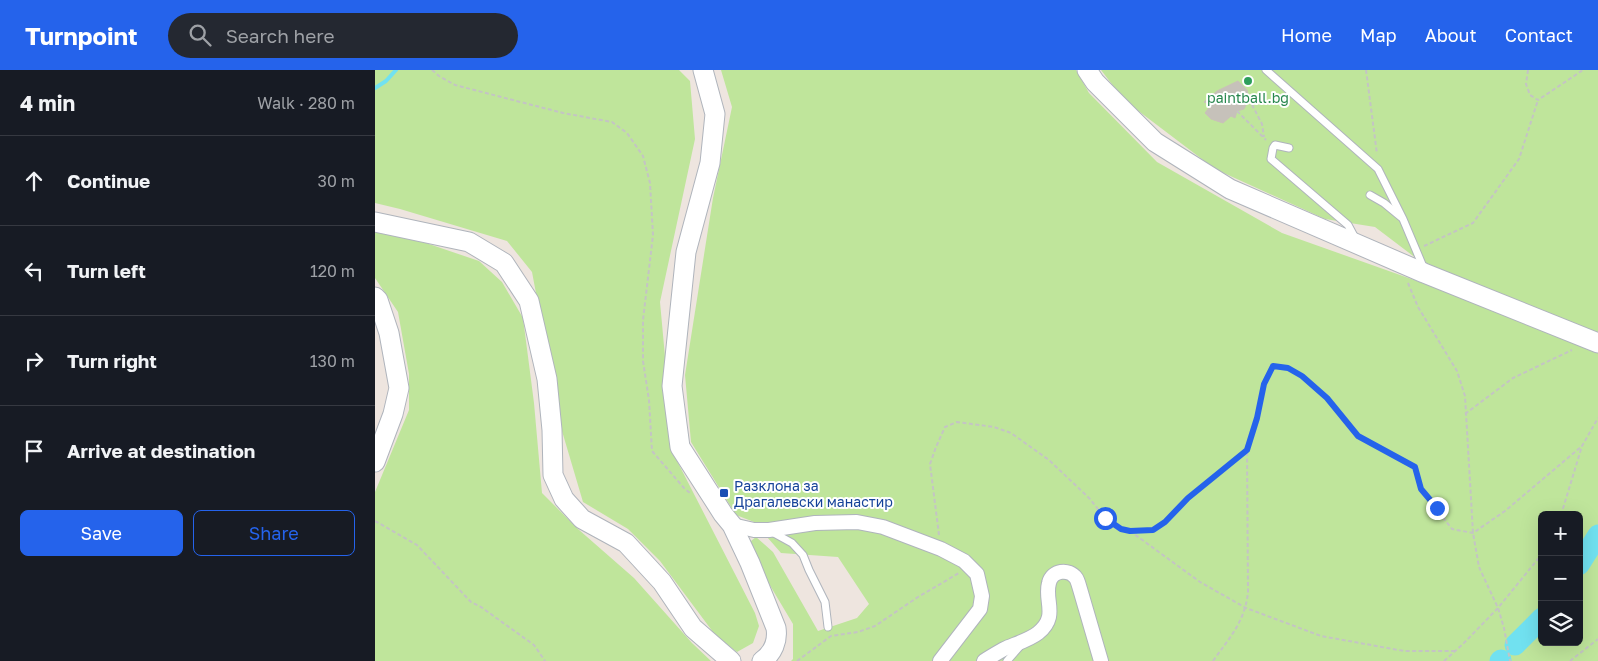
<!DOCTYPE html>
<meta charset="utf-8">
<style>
:root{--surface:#171b24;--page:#242831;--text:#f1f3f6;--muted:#9ea1a6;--line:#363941;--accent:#2563eb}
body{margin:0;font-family:"Golos Text",sans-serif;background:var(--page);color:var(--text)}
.controls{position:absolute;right:15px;bottom:15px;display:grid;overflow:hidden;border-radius:8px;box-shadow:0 5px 20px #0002}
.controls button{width:45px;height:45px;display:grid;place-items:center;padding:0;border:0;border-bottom:1px solid var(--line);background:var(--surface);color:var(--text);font:25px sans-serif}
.stop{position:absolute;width:15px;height:15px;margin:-11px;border:4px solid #2563eb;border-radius:50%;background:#fff}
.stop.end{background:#2563eb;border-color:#fff;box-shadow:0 1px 5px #0008}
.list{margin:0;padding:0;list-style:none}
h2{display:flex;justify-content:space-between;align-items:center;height:65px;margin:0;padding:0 20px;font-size:21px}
h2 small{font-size:16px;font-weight:400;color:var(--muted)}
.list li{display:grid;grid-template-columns:32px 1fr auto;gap:15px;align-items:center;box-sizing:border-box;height:90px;padding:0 20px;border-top:1px solid var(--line)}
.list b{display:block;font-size:19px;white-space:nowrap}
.list em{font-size:16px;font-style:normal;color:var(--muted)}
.actions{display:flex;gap:10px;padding:15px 20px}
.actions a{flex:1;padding:11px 0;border:1px solid var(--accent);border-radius:8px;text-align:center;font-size:18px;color:var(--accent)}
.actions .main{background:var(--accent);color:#fff}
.icon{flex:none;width:28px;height:28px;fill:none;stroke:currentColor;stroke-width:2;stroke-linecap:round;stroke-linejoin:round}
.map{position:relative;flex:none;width:1223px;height:591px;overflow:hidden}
header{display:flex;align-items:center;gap:30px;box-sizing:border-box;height:70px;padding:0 25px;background:var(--accent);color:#fff}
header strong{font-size:24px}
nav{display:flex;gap:28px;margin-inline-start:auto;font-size:18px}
.search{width:350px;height:45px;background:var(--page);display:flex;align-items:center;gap:12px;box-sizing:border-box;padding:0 18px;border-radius:28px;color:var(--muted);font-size:19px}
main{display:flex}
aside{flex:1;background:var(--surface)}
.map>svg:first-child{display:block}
.green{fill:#bfe59b;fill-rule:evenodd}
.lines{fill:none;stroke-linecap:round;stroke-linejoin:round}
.stream{stroke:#71e1f0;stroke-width:4}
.river{stroke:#71e1f0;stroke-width:21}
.building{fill:#c6c1ba;stroke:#cac1b8}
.lane-casing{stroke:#afb4bc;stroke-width:9}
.street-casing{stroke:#afb4bc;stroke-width:16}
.secondary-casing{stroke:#afb4bc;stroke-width:21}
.path{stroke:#c4c4c4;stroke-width:2;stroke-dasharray:4 2.5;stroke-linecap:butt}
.lane{stroke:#fff;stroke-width:7}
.street{stroke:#fff;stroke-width:14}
.secondary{stroke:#fff;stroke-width:19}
.route{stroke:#2563eb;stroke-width:6}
.leisure-dot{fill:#2e9e5b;stroke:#fff;stroke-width:2}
.transit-dot{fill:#1a4fb4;stroke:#fff;stroke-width:2}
.labels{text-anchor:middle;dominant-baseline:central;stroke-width:4;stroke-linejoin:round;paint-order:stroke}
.leisure-label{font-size:14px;fill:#27864d;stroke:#fff}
.transit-label{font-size:14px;fill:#164399;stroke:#fff;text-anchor:start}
</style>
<header>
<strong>Turnpoint</strong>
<div class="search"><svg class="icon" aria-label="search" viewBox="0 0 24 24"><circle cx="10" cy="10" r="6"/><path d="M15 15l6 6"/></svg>Search here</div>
<nav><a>Home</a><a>Map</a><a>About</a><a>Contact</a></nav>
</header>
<main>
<aside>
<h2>4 min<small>Walk · 280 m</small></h2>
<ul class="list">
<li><svg class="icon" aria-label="ahead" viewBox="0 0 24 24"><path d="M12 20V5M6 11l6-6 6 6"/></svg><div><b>Continue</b></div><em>30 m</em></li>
<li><svg class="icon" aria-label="left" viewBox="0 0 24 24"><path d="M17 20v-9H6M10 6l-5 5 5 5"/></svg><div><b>Turn left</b></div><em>120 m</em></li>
<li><svg class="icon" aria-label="right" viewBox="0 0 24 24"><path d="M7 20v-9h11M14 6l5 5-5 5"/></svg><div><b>Turn right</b></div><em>130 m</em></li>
<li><svg class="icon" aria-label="arrive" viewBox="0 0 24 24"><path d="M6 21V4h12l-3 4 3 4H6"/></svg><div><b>Arrive at destination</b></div></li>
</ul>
<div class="actions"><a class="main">Save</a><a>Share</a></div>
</aside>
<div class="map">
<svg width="1223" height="591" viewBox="0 0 1223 591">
<rect width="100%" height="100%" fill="#eee5df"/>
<!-- green -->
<g class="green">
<polygon points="0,0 304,0 315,11 320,69 285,232 299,385 380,543 384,556 378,573 362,582 341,566 285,491 253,459 208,432 187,361 157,202 132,171 25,139 0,133"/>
<path d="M346 0H701L714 23 782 92 907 163 1101 232 1223 282V591H416L418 589V554L371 475 381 467 398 482 443 561 482 548 494 534 463 487 406 483 379 452 361 445 316 372 310 305 338 128 357 37ZM1167 445H1204V572H1167Z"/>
<polygon points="726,0 1223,0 1223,265 1054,198 1000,157 950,149 840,99 749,30"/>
<polygon points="0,162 51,173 104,191 127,212 148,248 159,333 167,423 203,459 259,508 317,573 336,591 0,591 0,422 34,340 34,304 23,242 0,208"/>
</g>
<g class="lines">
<!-- stream -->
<polyline class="stream" points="0,18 11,11 21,0"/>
<!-- river -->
<g class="river">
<polyline points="1204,495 1223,465"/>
<polyline points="1140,575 1167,548"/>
<polyline points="1125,591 1126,590"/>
</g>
</g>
<!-- building -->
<polygon class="building" points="863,11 872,20 874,29 869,39 862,41 860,48 856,46 848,53 836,49 830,43 836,35 829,32 842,21"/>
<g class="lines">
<defs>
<g id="lane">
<polyline points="891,0 1003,99 1028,149 1049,199"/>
<polyline points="914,78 900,75 898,78 896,89 973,155 980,168"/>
<polyline points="995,125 1009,133 1026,147"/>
<polyline points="397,462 417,473 428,485 434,500 450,532 453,557"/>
<polyline points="632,591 646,575"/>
</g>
<g id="street">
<polyline points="357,455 379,460 394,460 440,453 482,452 508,457 566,479 589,491 602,504 607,526 605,539 565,591"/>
<path d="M609 591C615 587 622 583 629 579 640 574 654 570 663 563 684 546 669 531 674 513 677 500 694 498 701 508 703 511 704 516 705 519L726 591"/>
</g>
<g id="secondary">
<path d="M328 0 340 44 335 93 311 182 297 316 305 377 348 444 357 455 375 493 401 558C403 571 398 583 387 591"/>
<polyline points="712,0 720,12 780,72 855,119 1049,203 1223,273"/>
<polyline points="0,152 94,172 129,193 154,231 172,309 177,360 178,405 189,429 207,449 251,473 287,512 318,558 356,591"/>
<polyline points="0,227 3,230 14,263 24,318 18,344 0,392"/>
</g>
</defs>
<!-- lane casing -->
<use href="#lane" class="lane-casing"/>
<!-- street casing -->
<use href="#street" class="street-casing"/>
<!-- secondary casing -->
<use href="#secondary" class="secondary-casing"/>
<!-- path -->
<g class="path">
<polyline points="57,0 64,6 80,15 188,43 237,52 252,63 268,86 275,113 278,165 268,250 268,291 274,330 277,381 309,418 315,423"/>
<polyline points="991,0 1002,84"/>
<polyline points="1153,0 1151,14 1155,25 1163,30 1208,0"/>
<polyline points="874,29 887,54 889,67"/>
<polyline points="862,41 891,70"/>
<polyline points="1049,176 1098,153 1144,89 1163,30"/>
<polyline points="1033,213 1043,237 1082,301 1090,326 1098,463 1104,497 1123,538 1129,558 1135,591"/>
<polyline points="1090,344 1138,308 1197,280"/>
<polyline points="1186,445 1207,376 1223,348"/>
<polyline points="0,451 42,475 96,532 106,537 159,575 170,591"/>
<polyline points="755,461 825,512 871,538 946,566 1029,581 1081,581"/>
<polyline points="564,465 555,394 561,377 570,357 582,352 619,357 636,363 674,390 715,429 730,448 746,459 755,461 778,460 790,452 813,428 872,380"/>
<polyline points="422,591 456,566 483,562 500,556 543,527 584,503"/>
<path d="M838 591C855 567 869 553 873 523L872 380 882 348 889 314 898 296 913 299 927 305 952 328 983 366 1040 397 1046 419 1077 459 1098 463 1130 441 1207 376"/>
<polyline points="1069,591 1088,574 1123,538 1167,484"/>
<polyline points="1195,591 1223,569"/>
</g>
<!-- lane -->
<use href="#lane" class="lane"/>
<!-- street -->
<use href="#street" class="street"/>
<!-- secondary -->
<use href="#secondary" class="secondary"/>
</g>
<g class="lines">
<!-- route -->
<polyline class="route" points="730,448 746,459 755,461 778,460 790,452 813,428 872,380 882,348 889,314 898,296 913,298 927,306 952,328 983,366 1040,397 1046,419 1062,438"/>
</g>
<!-- markers -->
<circle class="leisure-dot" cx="873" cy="11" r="5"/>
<rect class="transit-dot" x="344" y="418" width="10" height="10" rx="2.5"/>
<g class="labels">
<!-- leisure labels -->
<g class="leisure-label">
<text x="873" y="27">paintball.bg</text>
</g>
<!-- transit labels -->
<g class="transit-label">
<text x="359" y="415">Разклона за<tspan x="359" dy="16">Драгалевски манастир</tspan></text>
</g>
</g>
</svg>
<div class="controls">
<button>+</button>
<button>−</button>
<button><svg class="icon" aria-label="layers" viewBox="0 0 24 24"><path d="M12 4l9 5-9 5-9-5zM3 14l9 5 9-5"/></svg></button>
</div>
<div class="stop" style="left:730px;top:448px"></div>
<div class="stop end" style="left:1062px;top:438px"></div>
</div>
</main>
